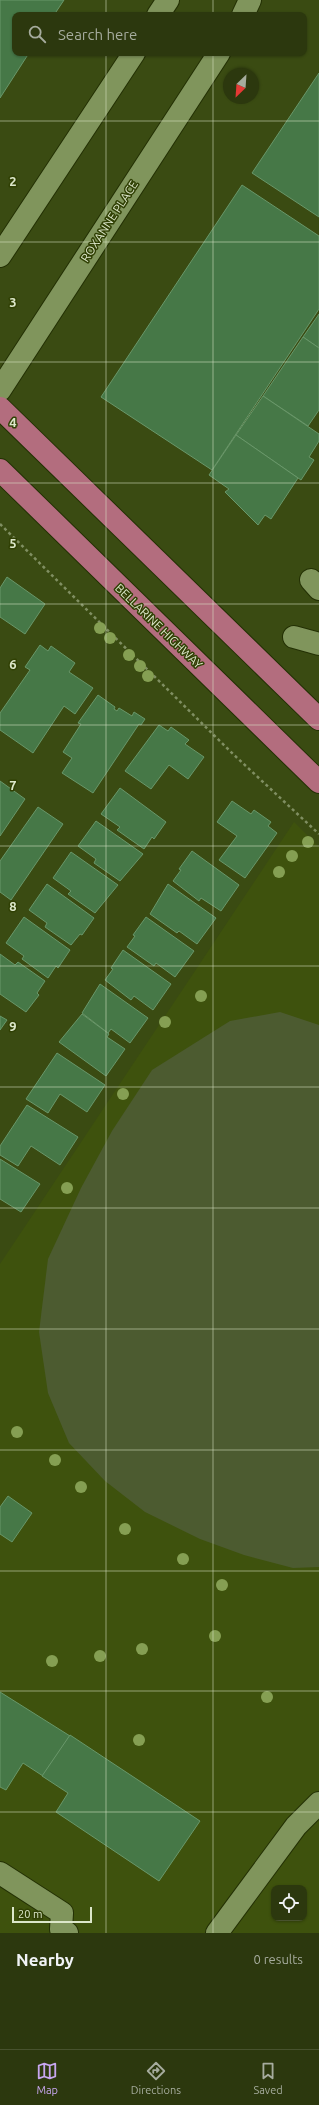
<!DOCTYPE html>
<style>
:root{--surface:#2c380e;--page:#343f17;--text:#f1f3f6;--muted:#a6ac9e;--line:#48522e;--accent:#c7a6ef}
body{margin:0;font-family:Ubuntu,sans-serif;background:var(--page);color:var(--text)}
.controls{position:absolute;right:12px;bottom:12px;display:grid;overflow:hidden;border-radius:8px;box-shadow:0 1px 3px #0004}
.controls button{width:36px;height:36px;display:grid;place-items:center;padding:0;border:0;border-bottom:1px solid var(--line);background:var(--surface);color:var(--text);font:20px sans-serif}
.compass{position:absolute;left:223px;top:68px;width:36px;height:36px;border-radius:50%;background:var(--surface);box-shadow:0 1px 3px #0004;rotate:205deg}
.scale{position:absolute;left:12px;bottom:10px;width:80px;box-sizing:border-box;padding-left:4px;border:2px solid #dce7ca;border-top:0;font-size:11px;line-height:14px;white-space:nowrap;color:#dce7ca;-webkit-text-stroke:3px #304004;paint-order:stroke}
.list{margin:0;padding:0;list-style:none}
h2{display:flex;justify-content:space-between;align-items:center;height:52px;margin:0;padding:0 16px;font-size:17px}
h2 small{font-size:13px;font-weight:400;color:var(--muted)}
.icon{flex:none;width:22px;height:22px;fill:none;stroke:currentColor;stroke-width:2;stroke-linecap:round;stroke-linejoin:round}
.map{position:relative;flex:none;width:319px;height:1933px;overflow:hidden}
.search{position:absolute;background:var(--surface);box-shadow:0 1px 3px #0004;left:12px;right:12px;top:12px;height:44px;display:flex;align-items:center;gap:10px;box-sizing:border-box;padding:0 14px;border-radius:8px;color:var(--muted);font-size:15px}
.sheet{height:116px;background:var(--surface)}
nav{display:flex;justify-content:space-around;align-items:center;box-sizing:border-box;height:56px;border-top:1px solid var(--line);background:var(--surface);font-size:11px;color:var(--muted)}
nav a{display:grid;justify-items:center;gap:2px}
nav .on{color:var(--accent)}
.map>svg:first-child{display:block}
.built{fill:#3e520d;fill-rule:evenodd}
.green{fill:#4c5b30}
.building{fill:#467847;stroke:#69976a}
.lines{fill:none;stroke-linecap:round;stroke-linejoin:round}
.minor-casing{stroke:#233004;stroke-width:24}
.highway-casing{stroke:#233004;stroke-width:24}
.path{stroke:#808f62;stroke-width:2.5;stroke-dasharray:3 3;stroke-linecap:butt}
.minor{stroke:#80955c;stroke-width:22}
.highway{stroke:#b36d7e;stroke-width:22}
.tree{fill:#859f53}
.grid{fill:none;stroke:#dce7ca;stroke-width:1;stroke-opacity:0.55}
.labels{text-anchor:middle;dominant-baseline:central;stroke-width:3;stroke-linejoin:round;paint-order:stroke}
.street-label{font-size:12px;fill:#dce7ca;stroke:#304004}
.grid-label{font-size:13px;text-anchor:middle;font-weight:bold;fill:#dce7ca;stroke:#304004;stroke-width:3;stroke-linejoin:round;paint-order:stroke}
</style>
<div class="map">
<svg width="319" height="1933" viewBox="0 0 319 1933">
<rect width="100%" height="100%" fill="#3a4b12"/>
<!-- built -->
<path class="built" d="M294 822 319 847V1933H0V1264ZM274 1888H304V1918H274Z"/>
<!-- green -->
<polygon class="green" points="280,1012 319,1025 319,1567 293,1568 244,1555 200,1539 145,1512 105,1481 69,1443 48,1393 39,1332 48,1259 81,1188 112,1131 152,1070 230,1021"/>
<!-- building -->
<g class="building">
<polygon points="0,0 64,0 54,15 15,15 15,53 29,53 0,98"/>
<polygon points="319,73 319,217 252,173"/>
<polygon points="242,185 319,236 319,309 212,470 101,397"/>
<polygon points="319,314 319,348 303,337"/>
<polygon points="303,337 319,348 319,410 308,426 263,396"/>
<polygon points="263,396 319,434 319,441 309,457 314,460 301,480 236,435"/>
<polygon points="236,435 298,478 271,519 265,515 258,525 225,492 229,489 209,475"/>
<polygon points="7,577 45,604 25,634 0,617 0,588"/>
<polygon points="40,645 48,651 51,646 75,663 69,672 93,688 75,714 64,706 33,753 0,730 0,713 30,670 25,667"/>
<polygon points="98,695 115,707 114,709 117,711 119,708 132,716 134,712 145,719 141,725 139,724 93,793 62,773 72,758 63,752 81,724 78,723"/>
<polygon points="159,725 168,731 171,727 189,740 185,744 204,757 188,779 169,765 151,789 125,771"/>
<polygon points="0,781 25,799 0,836"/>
<polygon points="120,788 166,822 154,839 152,837 144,849 117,830 120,827 101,814"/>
<polygon points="232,801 251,814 254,810 271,822 268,826 277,833 245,878 219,860 237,836 217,822"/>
<polygon points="38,807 63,824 11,900 0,892 0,861"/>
<polygon points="96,821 143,854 120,881 94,863 96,859 78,846"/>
<polygon points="192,851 239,885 221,911 201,898 199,901 173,881 181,870 179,869"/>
<polygon points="71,852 118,885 95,913 68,894 71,891 53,878"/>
<polygon points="47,884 94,918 82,935 80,934 71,945 45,927 47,923 29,910"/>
<polygon points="168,884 216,918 197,944 179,931 177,933 150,914"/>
<polygon points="24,917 70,950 58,968 56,966 48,978 22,959 24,956 6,943"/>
<polygon points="146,917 194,951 175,977 156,963 154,966 127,947 135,936 133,935"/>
<polygon points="123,950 171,984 153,1010 134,996 131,1000 105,980 113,969 111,968"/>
<polygon points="0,954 15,965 18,962 45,981 37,993 39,995 26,1012 0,994"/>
<polygon points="100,984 148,1018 130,1043 111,1029 108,1033 82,1013"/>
<polygon points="82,1014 109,1034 107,1037 125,1049 106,1076 59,1042"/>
<polygon points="0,1016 7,1020 0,1030"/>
<polygon points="57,1053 105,1085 87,1112 60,1094 48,1113 26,1099"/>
<polygon points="27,1105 78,1137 60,1165 31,1146 18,1166 0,1155 0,1146"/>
<polygon points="0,1159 40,1184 21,1212 0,1199"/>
<polygon points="8,1496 32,1513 12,1542 0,1534 0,1507"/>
<polygon points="0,1692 70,1736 43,1776 23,1763 6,1790 0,1787"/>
<polygon points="70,1735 200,1821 159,1881 56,1812 68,1793 42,1776"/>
</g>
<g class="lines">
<defs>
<g id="minor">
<polyline points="158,15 168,0"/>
<polyline points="243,15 250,0"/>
<polyline points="0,256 134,53"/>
<polyline points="0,390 219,53"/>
<polyline points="311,580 319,589"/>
<polyline points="294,637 319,644"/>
<polyline points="0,1873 62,1913 61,1929 67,1933"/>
<polyline points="217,1933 296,1826 319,1803"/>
</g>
<g id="highway">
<polyline points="0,408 319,719"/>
<polyline points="0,470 319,782"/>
</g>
</defs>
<!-- minor casing -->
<use href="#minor" class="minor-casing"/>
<!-- highway casing -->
<use href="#highway" class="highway-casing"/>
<!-- path -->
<polyline class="path" points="0,524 233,754 319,834"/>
<!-- minor -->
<use href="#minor" class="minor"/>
<!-- highway -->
<use href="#highway" class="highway"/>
</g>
<!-- trees -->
<g class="tree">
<circle cx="100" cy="628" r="6"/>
<circle cx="110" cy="638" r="6"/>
<circle cx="129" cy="655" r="6"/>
<circle cx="140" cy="666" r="6"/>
<circle cx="148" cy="676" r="6"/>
<circle cx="308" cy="842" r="6"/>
<circle cx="292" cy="856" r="6"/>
<circle cx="279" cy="872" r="6"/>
<circle cx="201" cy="996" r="6"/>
<circle cx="165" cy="1022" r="6"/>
<circle cx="123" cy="1094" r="6"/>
<circle cx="67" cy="1188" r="6"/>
<circle cx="17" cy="1432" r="6"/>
<circle cx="55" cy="1460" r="6"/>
<circle cx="81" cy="1487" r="6"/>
<circle cx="125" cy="1529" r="6"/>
<circle cx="183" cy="1559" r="6"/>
<circle cx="222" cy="1585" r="6"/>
<circle cx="215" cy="1636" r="6"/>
<circle cx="142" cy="1649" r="6"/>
<circle cx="100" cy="1656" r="6"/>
<circle cx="52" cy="1661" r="6"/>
<circle cx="267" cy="1697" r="6"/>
<circle cx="139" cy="1740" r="6"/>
</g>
<!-- grid -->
<path class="grid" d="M106 0V15M213 0V15M106 53V1933M213 53V1933M0 121H319M0 242H319M0 362H319M0 483H319M0 604H319M0 725H319M0 846H319M0 966H319M0 1087H319M0 1208H319M0 1329H319M0 1450H319M0 1571H319M0 1691H319M0 1812H319"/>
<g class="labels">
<!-- street labels -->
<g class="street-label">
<text transform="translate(109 221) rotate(-57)">ROXANNE PLACE</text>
<text transform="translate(159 626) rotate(44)">BELLARINE HIGHWAY</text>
</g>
</g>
<g class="grid-label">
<text x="13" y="186">2</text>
<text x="13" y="307">3</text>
<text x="13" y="427">4</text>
<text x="13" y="548">5</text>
<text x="13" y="669">6</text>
<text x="13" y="790">7</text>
<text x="13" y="911">8</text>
<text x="13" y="1031">9</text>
</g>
</svg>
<div class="controls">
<button><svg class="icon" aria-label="locate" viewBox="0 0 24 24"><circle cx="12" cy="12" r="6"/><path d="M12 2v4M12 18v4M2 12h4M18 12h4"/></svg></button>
</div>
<svg class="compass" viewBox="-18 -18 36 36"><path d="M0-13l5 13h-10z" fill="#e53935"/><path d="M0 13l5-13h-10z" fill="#a6ac9e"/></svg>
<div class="scale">20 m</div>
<div class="search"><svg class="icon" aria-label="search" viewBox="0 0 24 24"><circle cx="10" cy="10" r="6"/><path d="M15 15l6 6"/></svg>Search here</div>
</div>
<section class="sheet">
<h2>Nearby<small>0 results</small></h2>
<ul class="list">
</ul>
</section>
<nav>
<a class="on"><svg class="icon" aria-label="map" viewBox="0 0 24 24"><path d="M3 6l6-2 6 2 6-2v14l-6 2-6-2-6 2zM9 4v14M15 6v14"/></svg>Map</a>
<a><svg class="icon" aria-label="directions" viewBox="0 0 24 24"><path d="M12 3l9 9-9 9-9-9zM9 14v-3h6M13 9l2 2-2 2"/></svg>Directions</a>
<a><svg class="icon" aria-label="saved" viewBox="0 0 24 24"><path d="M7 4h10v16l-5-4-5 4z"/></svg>Saved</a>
</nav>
